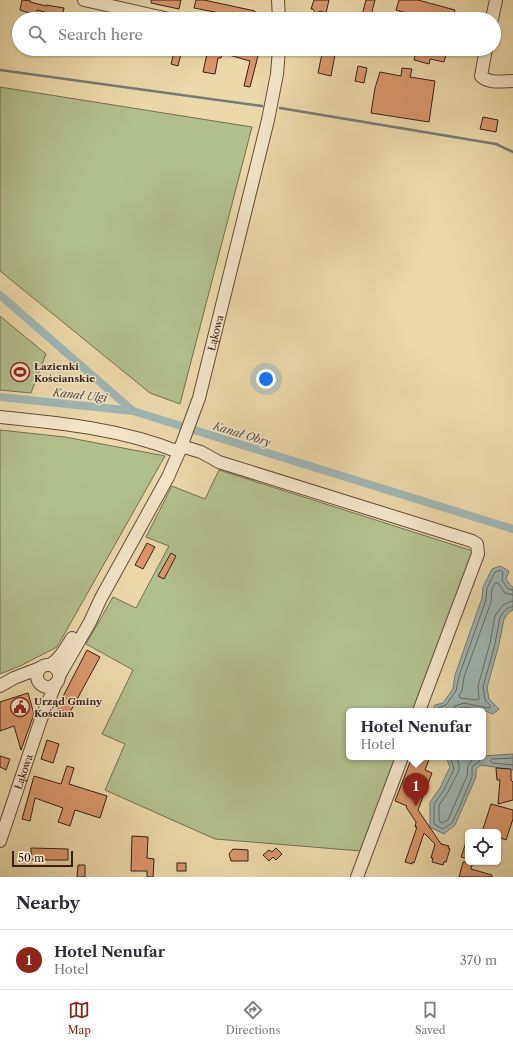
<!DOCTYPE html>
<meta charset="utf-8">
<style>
:root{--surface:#fff;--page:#f2f2f3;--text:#2b2b33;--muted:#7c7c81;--line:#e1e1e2;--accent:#8f2418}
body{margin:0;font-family:"Libre Caslon Text",serif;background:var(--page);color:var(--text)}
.controls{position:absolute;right:12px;bottom:12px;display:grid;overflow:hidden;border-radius:6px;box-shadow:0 1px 3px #0004}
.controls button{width:36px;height:36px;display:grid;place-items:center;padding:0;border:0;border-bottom:1px solid var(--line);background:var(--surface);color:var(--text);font:20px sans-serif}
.scale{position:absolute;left:12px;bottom:10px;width:61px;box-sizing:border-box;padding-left:4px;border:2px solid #352018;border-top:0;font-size:11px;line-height:14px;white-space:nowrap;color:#352018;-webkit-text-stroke:3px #f2e6c7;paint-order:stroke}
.you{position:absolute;left:266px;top:379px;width:14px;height:14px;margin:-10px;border:3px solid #fff;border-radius:50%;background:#1a73e8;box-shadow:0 0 0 6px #1a73e833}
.badge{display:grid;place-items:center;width:26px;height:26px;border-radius:50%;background:var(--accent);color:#fff;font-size:13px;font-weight:700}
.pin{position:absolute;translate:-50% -33px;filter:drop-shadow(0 1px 2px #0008)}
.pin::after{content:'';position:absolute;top:21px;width:14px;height:12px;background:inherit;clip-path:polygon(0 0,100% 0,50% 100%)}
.popup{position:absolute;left:346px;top:708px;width:140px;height:52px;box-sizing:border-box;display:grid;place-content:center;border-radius:6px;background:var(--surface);filter:drop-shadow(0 1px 3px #0005);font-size:13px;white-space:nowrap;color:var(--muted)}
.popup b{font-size:15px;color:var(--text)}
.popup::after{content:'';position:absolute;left:50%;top:100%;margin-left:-8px;border:8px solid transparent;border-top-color:var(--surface)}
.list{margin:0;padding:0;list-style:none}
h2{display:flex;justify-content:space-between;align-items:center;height:52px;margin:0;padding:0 16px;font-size:17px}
h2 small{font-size:13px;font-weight:400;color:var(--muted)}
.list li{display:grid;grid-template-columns:26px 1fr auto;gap:12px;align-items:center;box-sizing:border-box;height:60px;padding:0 16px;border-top:1px solid var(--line)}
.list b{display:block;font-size:15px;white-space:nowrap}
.list p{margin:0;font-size:13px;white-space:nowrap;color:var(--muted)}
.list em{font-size:13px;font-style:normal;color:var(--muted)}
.icon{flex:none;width:22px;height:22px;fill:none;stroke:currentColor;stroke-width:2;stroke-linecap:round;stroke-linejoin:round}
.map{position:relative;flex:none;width:513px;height:877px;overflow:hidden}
.search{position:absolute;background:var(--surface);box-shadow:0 1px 3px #0004;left:12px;right:12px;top:12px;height:44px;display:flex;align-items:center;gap:10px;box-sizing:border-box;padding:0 14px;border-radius:22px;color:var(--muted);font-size:15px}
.sheet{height:112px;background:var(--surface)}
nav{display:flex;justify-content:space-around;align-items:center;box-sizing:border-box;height:56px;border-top:1px solid var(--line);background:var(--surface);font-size:11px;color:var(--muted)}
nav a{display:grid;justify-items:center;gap:2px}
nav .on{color:var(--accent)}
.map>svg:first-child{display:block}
.green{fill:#b2c08c;stroke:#747052}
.water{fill:#9fb7b5;stroke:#757b76}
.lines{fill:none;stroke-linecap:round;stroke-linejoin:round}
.shore{stroke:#6a6c66;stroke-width:1}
.stream{stroke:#757b76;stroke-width:2.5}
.canal{stroke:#9fb7b5;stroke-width:8}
.building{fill:#db986c;stroke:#352018}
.minor-casing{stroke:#624e3c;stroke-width:14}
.minor{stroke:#f2e6c7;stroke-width:12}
.labels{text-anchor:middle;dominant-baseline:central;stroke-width:3;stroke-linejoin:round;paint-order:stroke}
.street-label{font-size:10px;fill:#352018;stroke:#f2e6c7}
.poi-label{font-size:10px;font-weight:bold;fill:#352018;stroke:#f2e6c7;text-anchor:start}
.water-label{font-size:11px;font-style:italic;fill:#554d47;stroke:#f2e6c7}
</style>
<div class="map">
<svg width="513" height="877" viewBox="0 0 513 877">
<rect width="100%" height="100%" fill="#ebd9a9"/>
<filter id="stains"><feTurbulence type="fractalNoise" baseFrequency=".005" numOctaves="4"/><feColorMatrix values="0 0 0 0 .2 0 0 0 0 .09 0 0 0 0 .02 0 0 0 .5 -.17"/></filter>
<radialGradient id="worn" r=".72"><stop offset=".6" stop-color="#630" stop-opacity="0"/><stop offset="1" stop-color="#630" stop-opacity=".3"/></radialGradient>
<!-- green -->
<g class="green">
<polygon points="0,87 252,127 180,404 150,393 0,271"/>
<polygon points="0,316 46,354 31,393 0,390"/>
<polygon points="0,430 65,437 165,456 57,647 20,666 0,674"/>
<polygon points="219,470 473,551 413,711 349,711 349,757 396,757 361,851 215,839 105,790 125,744 102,734 133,670 86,644 113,597 136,608 169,546 146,537 172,486 205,499"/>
</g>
<!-- water -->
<g class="water">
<polygon points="500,566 509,571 506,579 511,586 513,587 513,610 509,612 504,619 499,644 487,688 489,699 499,709 493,714 480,709 463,707 455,711 432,711 435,705 443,703 453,689 455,675 482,598 483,587 492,569"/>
<polygon points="513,754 513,770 481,765 476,769 476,777 455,825 444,834 430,827 430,802 440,788 450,767 446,757 483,757 483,756"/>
</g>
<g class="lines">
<!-- shore -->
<g class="shore">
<polyline points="513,595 505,593 498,583 495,583 492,589 491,602 464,677 462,691 459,696 460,698 477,700 479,699 478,686 490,643 495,616 503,605 509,602 513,601"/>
<polyline points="436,711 438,708 446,705 456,691 459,676 486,600 487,588 495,572 500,570 503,572 502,580 508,589 513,590"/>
<polyline points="453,711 455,706 464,703 488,708 490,707 490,705 485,700 483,687 495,644 500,617 506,609 513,606"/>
<polyline points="450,757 454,769 444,790 434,804 434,824 443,829 452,823 459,808 472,777 472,767 480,761 479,757"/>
<polyline points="456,757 459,764 459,770 448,792 439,805 439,821 442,823 448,820 454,806 467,776 468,766 474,757"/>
<polyline points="513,758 492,759 490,761 492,763 513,765"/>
</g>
<!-- stream -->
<g class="stream">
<polyline points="0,70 262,106"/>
<polyline points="280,108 496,144 513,152"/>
</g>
<!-- canal -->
<g class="canal">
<polyline points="0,295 133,411 513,529"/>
<polyline points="0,397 133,411"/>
</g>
</g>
<!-- building -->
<g class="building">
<polygon points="22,0 31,1 30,2 46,6 46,5 64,8 63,12 65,15 57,19 51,18 52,14 37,10 35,19 29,17 29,13 20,10"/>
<polygon points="151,0 181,0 179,9 151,3"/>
<polygon points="196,0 204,0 255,11 253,19 218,19 220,13 194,8"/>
<polygon points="314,0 329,0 326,13 320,11 316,14 313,9 311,9"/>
<polygon points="366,0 375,0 370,19 361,19"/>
<polygon points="399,0 418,0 455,10 452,19 426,19 396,10"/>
<polygon points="175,49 182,49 178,66 171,64"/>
<polygon points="208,49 248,49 259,52 250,87 244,86 250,61 222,53 221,58 218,58 215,74 203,72"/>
<polygon points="323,49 336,49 331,76 318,73"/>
<polygon points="417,49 441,49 447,51 444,62 430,59 429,64 414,60"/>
<polygon points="358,66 367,68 364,83 355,81"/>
<polygon points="402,68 412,69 410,77 435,81 429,122 371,113 375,88 380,72 401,76"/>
<polygon points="483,117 498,120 496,132 480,129"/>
<polygon points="147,543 155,547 143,569 135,565"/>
<polygon points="171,553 176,556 164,579 158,576"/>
<polygon points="87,650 100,657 69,714 57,708"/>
<polygon points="28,693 34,714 21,750 14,726 0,731 0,702"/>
<polygon points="47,740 59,744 53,763 41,759"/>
<polygon points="0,756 10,759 6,770 0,767"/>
<polygon points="412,757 430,757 425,770 432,773 418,810 441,844 449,846 448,848 450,849 446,862 444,862 443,865 432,862 433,858 431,858 435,844 424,833 414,863 412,862 412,864 405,862 417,827 415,827 416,822 406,807 407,806 395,801"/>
<polygon points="67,766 74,768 69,784 107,796 100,818 75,810 70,826 58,822 63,808 35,798 30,821 22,819 34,776 61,784"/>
<polygon points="496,768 511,769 511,780 513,782 513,800 498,804 500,780 497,780"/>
<polygon points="491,804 513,810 513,819 506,840 498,837 498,832 482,832"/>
<polygon points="132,836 148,837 147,858 154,859 153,877 147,877 147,871 131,871"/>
<polygon points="467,839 468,839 468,859 461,857"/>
<polygon points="31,848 68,849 68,860 31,860"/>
<polygon points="276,848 282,854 276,860 273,857 269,861 263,855 269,850 272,852"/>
<polygon points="233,849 248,850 248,861 231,861 229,854"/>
<polygon points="463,862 473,862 471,869 492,875 492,877 459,877"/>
<rect x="177" y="863" width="9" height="8"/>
<polygon points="78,865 85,865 85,877 77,877"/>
</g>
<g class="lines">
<defs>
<g id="minor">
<polyline points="84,0 169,19"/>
<polyline points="278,0 279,19"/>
<polyline points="492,19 496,0"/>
<path d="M486 49 481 76C489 84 503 81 513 81"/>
<path d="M0 417C61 423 122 429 179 452"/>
<polyline points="181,446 201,452 219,462 472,541 477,544 478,554 419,711"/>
<path d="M50 665C60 659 66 648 72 638"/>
<circle cx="48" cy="676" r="11"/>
<path id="s1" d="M59 676 90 622 101 598 168 477 179 452 199 398 268 120 277 74 279 49"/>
<polyline points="0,686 14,678 40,668"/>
<path id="s2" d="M0 841 41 719 56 683"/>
<polyline points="357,877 402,757"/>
</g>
</defs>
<!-- minor casing -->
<use href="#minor" class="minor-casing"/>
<!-- minor -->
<use href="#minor" class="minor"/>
</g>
<!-- icons -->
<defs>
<symbol id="stadium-ring" viewBox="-11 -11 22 22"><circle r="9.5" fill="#f2e6c7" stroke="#8f2418" stroke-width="1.5"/><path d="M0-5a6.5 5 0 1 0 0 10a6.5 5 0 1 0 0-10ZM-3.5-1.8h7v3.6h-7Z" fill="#8f2418"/></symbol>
<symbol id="civic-ring" viewBox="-11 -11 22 22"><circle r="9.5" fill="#f2e6c7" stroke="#8f2418" stroke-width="1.5"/><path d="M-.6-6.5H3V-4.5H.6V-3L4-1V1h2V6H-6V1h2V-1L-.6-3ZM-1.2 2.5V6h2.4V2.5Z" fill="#8f2418"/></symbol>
</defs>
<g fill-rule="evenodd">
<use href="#stadium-ring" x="9" y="361" width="22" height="22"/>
<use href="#civic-ring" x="9" y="696" width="22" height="22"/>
</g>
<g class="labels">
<!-- street labels -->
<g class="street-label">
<text stroke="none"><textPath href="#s1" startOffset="379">Łąkowa</textPath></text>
<text stroke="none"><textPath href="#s2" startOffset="73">Łąkowa</textPath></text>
</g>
<!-- poi labels -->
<g class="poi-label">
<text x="34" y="366">Łazienki<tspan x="34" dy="12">Kościanskie</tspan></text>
<text x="34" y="701">Urząd Gminy<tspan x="34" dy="12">Kościan</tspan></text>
</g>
<!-- water labels -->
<g class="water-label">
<text transform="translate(80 395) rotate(6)">Kanał Ulgi</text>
<text transform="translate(242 434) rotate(17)">Kanał Obry</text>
</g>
</g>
<rect width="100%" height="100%" filter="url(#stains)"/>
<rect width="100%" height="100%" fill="url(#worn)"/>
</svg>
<div class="controls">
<button><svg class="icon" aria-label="locate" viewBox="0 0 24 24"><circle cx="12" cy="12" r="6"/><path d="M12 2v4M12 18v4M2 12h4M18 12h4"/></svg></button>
</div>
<div class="scale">50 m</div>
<div class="you"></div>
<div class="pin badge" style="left:416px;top:806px">1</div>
<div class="popup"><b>Hotel Nenufar</b>Hotel</div>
<div class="search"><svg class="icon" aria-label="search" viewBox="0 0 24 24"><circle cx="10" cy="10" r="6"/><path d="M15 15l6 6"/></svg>Search here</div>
</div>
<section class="sheet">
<h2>Nearby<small></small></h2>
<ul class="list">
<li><span class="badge">1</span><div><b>Hotel Nenufar</b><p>Hotel</p></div><em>370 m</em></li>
</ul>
</section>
<nav>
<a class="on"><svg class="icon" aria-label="map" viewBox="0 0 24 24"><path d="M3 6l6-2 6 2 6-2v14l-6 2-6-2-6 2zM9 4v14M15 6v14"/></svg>Map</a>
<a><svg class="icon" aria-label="directions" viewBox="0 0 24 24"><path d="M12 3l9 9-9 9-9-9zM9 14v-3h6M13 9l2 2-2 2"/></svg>Directions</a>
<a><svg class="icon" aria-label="saved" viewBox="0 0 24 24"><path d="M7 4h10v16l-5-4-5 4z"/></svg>Saved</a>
</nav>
